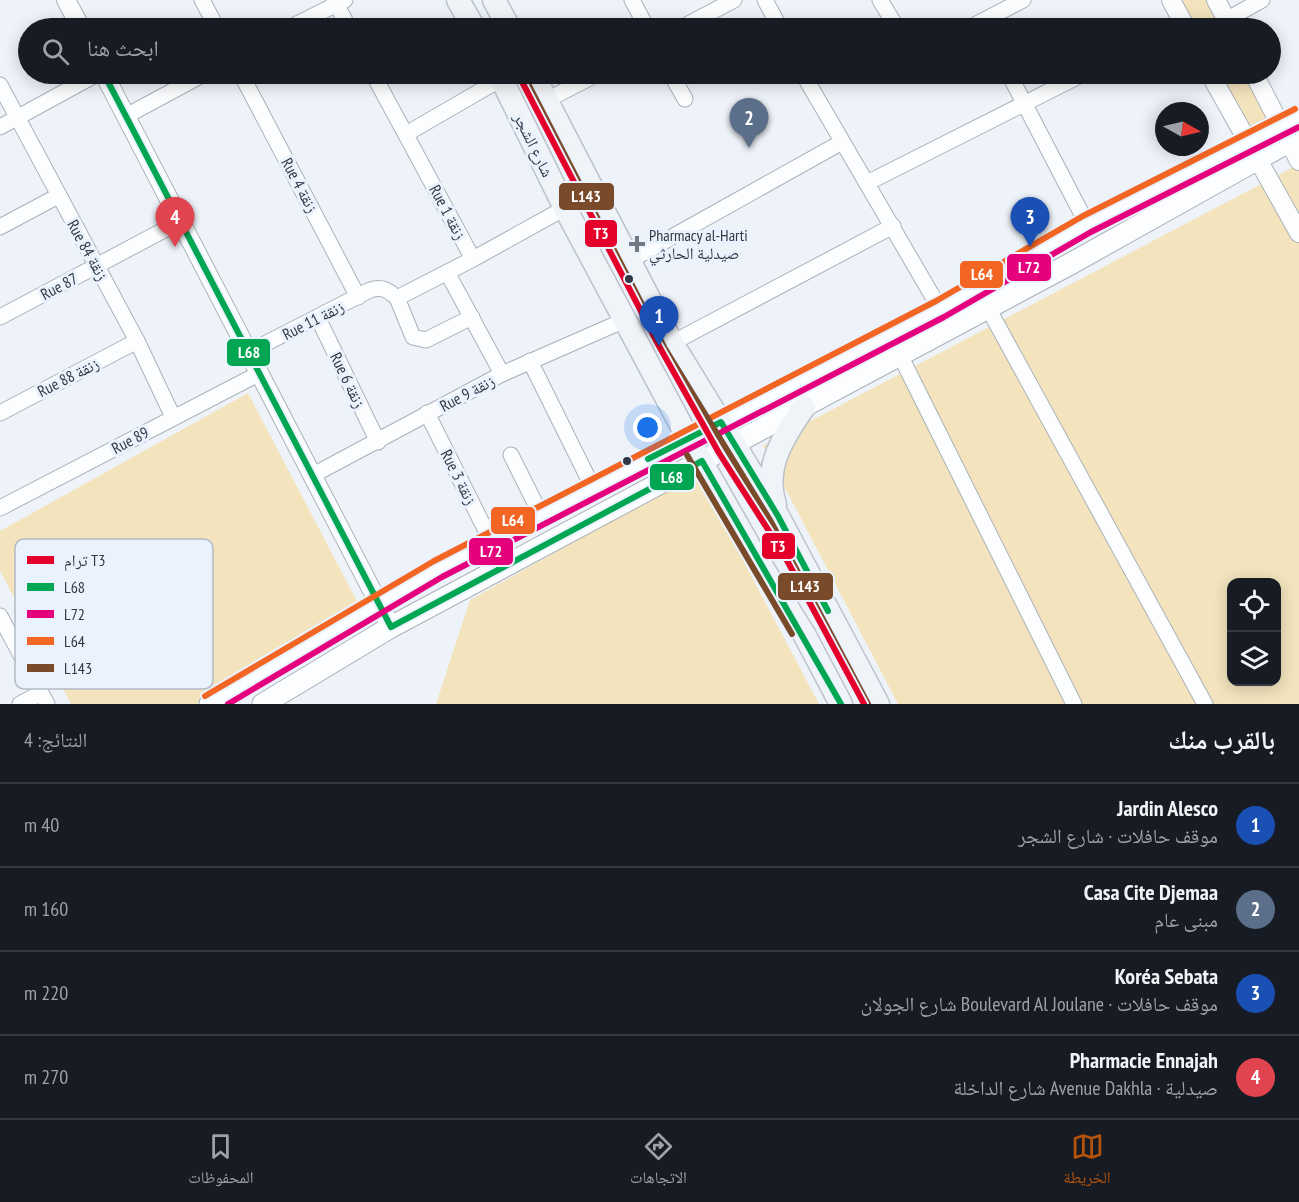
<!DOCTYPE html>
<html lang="ar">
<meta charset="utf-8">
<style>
:root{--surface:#171b24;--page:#242831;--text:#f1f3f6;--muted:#9ea1a6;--line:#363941;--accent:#b45309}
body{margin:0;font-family:"PT Sans Narrow","Noto Naskh Arabic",sans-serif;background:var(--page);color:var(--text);direction:rtl}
.controls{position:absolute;right:18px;bottom:18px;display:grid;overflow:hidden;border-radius:12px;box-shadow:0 3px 15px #0003}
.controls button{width:54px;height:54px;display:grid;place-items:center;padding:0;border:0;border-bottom:2px solid var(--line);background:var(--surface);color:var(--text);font:30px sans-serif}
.compass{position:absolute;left:1155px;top:102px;width:54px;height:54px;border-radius:50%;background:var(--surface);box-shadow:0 3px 15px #0003;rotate:98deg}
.you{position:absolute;left:648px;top:428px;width:21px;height:21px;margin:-15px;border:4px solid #fff;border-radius:50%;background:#1a73e8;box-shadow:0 0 0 9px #1a73e833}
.badge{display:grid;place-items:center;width:39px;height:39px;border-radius:50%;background:var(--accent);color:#fff;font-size:20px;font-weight:700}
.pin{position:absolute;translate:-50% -50px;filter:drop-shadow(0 2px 3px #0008)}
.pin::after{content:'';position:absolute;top:32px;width:21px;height:18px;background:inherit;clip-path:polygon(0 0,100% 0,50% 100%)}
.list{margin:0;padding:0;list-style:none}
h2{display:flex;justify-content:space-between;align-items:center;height:78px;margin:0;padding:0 24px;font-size:26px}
h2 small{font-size:20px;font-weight:400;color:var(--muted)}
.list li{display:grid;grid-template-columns:39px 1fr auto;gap:18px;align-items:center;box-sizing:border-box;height:84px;padding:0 24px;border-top:2px solid var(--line)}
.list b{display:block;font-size:22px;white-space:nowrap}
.list p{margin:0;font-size:20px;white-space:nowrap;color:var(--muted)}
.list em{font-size:20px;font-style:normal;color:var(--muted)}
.icon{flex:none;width:33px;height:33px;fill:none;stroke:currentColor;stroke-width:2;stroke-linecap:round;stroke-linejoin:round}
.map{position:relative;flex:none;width:1299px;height:704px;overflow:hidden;direction:ltr}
.search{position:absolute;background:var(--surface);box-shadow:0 3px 15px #0003;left:18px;right:18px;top:18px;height:66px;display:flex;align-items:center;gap:15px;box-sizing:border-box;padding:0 21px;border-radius:33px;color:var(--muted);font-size:22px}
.sheet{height:414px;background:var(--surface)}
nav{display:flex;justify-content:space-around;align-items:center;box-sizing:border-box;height:84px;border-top:2px solid var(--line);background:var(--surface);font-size:16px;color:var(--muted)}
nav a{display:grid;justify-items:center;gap:3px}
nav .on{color:var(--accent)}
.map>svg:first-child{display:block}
.green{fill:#f3e4be;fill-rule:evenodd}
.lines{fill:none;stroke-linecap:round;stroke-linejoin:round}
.minor-casing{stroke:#abb1b9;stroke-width:17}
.tertiary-casing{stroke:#abb1b9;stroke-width:20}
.secondary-casing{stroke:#abb1b9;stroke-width:23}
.primary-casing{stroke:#bac2cb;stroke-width:25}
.minor{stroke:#fcfdfe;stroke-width:15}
.tertiary{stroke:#fcfdfe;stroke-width:18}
.secondary{stroke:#fcfdfe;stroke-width:21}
.primary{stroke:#f0f3f7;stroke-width:22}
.bus-1-casing{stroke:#eaf2fd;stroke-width:10}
.bus-2-casing{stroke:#eaf2fd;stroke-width:10}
.bus-3-casing{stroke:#eaf2fd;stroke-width:10}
.bus-4-casing{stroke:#eaf2fd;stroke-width:10}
.bus-1{stroke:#00a651;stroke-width:6}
.bus-2{stroke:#e5007d;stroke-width:6}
.bus-3{stroke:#f26522;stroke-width:6}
.bus-4{stroke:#7a4b2a;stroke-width:6}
.tram-1-casing{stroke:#eaf2fd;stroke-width:10}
.tram-1{stroke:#e4002b;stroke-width:6}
.poi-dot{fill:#737983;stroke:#eaf2fd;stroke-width:2}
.bus-dot{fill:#313843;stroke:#eaf2fd;stroke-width:2}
.labels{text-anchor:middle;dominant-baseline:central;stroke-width:6;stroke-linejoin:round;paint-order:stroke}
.street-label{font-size:16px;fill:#313843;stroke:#eaf2fd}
.poi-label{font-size:16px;fill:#313843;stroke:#eaf2fd;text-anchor:start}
.key{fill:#eaf2fd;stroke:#b2bac5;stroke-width:1.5}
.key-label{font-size:16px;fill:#313843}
.line-badge{stroke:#eaf2fd;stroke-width:2}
.badge-label{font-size:16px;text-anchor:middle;font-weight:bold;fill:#fff}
</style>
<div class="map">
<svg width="1299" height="704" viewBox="0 0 1299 704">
<rect width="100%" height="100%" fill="#eef3f9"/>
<!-- green -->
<g class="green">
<polygon points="1171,0 1216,0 1231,28 1186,28"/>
<polygon points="1210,74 1254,74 1282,126 1248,144"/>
<path d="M1299 164V704H898L763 446ZM1232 582H1276V682H1232Z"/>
<polygon points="248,393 359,605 196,704 71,704 0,571 0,531"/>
<polygon points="688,478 701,481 819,704 436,704 470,600"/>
</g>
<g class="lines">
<defs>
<g id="minor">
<polyline points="202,0 217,28"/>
<polyline points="334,0 349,28"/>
<polyline points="632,0 647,28"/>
<polyline points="765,0 780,28"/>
<polyline points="880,0 897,28"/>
<polyline points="1226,20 1262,0"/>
<polyline points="289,28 345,0"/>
<polyline points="681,28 734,0"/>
<polyline points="969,28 1023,0"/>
<polyline points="1167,28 1182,21"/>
<polyline points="241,74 358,297"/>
<polyline points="373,74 473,259 565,208"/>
<polyline points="671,74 685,99"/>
<polyline points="803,74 940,309"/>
<polyline points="1009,74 1087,224"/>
<polyline points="0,85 137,341 173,417"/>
<polyline points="547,100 597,74"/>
<polyline points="126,116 204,74"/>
<polyline points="0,127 97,74"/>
<polyline points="406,134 501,79"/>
<polyline points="867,183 1083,74"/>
<polyline points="0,227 58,196"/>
<polyline points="629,261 842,142"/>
<polyline points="448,274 502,374"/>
<polyline points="397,298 413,337 426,340 472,317"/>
<polyline points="988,308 1205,704"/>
<polyline points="0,317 181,221"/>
<polyline points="318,318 378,442"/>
<polyline points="672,343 893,226"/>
<path d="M249 352 370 290C382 286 388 290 397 298L473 259"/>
<polyline points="900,355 1074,704"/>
<polyline points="530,361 593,488"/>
<polyline points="0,413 137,341"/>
<polyline points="427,413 491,541"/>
<polyline points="511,455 541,515"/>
<polyline points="313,475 502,374 625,320"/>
<polyline points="0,508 260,373"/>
<polyline points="0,616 47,704"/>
<polyline points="20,704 41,693"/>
</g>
<g id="tertiary">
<polyline points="66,0 81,28"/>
<polyline points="1171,0 1186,28"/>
<polyline points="1216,0 1231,28"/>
<polyline points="104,74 391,627"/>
<polyline points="1210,74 1299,233"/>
<polyline points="1254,74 1299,161"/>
</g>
<g id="secondary">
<polyline points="210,704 438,569 940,309 1087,224 1299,117"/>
<polyline points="263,704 391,627 1072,263 1299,136"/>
</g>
<g id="primary">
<polyline points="458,0 474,28"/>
<polyline points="494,0 509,28"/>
<polyline points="499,74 565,208 688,438 751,549 804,634 841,704"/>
<polyline points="533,74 672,343 778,516 878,704"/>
<path d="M775 505C763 468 783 437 804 407"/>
</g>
</defs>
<!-- minor casing -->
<use href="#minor" class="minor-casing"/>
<!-- tertiary casing -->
<use href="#tertiary" class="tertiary-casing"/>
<!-- secondary casing -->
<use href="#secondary" class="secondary-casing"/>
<!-- primary casing -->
<use href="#primary" class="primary-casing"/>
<!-- minor -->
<use href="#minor" class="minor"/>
<!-- tertiary -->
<use href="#tertiary" class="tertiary"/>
<!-- secondary -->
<use href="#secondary" class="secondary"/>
<!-- primary -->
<use href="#primary" class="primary"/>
<defs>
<g id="bus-1">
<polyline points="104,74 391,627 702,461 841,704"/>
<polyline points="648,459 721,422 778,516 828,611"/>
</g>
<polyline id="bus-2" points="228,704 442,577 944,317 1091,232 1299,127"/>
<polyline id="bus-3" points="205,696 434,561 936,301 1083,216 1295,109"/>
<g id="bus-4">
<polyline points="525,78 664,347 770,520 868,704"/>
<polyline points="687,455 792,634"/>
</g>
</defs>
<!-- bus-1 casing -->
<use href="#bus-1" class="bus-1-casing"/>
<!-- bus-2 casing -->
<use href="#bus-2" class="bus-2-casing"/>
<!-- bus-3 casing -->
<use href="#bus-3" class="bus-3-casing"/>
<!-- bus-4 casing -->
<use href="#bus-4" class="bus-4-casing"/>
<!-- bus-1 -->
<use href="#bus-1" class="bus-1"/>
<!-- bus-2 -->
<use href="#bus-2" class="bus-2"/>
<!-- bus-3 -->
<use href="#bus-3" class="bus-3"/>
<!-- bus-4 -->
<use href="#bus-4" class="bus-4"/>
<defs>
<polyline id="tram-1" points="518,74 659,346 719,453 783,553 864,704"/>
</defs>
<!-- tram-1 casing -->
<use href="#tram-1" class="tram-1-casing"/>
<!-- tram-1 -->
<use href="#tram-1" class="tram-1"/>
</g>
<!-- markers -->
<path class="poi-dot" d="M634 235h6v6h6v6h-6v6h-6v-6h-6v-6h6z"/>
<g class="bus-dot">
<circle cx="629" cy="279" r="5"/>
<circle cx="627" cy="461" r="5"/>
</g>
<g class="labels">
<!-- street labels -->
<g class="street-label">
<text transform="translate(534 145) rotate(64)">شارع الشجر</text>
<text transform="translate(300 185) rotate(62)">Rue 4 زنقة</text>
<text transform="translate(448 212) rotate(62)">Rue 1 زنقة</text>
<text transform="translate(88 250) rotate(61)">Rue 84 زنقة</text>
<text transform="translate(59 286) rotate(-28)">Rue 87</text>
<text transform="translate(313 320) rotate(-27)">Rue 11 زنقة</text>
<text transform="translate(68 377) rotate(-27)">Rue 88 زنقة</text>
<text transform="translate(348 380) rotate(64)">Rue 6 زنقة</text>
<text transform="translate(467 393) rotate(-28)">Rue 9 زنقة</text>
<text transform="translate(130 440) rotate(-28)">Rue 89</text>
<text transform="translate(459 477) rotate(63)">Rue 3 زنقة</text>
</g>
<!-- poi labels -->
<g class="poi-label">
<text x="649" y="235">Pharmacy al-Harti<tspan x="649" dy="18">صيدلية الحارثي</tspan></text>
</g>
</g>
<!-- legend -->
<rect x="15" y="539" width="198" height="150" rx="9" class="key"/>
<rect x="27" y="556" width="27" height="8" fill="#e4002b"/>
<rect x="27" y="583" width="27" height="8" fill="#00a651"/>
<rect x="27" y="610" width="27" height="8" fill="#e5007d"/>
<rect x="27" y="637" width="27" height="8" fill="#f26522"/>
<rect x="27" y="664" width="27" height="8" fill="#7a4b2a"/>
<g class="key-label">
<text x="64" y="566">ترام T3</text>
<text x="64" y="593">L68</text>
<text x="64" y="620">L72</text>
<text x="64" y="647">L64</text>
<text x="64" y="674">L143</text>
</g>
<g class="line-badge">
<rect x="558" y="182" width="57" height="29" rx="6" fill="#7a4b2a"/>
<rect x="584" y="219" width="34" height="29" rx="6" fill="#e4002b"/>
<rect x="1006" y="253" width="46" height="29" rx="6" fill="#e5007d"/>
<rect x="959" y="260" width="45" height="29" rx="6" fill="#f26522"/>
<rect x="226" y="338" width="45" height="29" rx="6" fill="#00a651"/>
<rect x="649" y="463" width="46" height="28" rx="6" fill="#00a651"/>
<rect x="490" y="506" width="46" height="29" rx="6" fill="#f26522"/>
<rect x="761" y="532" width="35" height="28" rx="6" fill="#e4002b"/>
<rect x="468" y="537" width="46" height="29" rx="6" fill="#e5007d"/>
<rect x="777" y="572" width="57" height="29" rx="6" fill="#7a4b2a"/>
</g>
<g class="badge-label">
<text x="586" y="202">L143</text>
<text x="601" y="239">T3</text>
<text x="1029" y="273">L72</text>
<text x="982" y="280">L64</text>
<text x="249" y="358">L68</text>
<text x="672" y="483">L68</text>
<text x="513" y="526">L64</text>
<text x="778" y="552">T3</text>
<text x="491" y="557">L72</text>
<text x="805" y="592">L143</text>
</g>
</svg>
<div class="controls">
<button><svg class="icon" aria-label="locate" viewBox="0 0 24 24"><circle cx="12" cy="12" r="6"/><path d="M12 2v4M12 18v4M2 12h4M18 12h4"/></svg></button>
<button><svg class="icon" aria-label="layers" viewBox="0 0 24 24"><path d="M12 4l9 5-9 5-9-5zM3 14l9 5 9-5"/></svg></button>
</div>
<svg class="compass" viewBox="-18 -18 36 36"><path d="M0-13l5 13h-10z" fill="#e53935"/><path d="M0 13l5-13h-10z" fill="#9ea1a6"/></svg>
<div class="you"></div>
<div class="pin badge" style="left:659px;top:346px;background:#1a4fb4">1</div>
<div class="pin badge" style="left:749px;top:148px;background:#5c6f8a">2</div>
<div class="pin badge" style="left:1030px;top:247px;background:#1a4fb4">3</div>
<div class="pin badge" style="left:175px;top:247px;background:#e0444e">4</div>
<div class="search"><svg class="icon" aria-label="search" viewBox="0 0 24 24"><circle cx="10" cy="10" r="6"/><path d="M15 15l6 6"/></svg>ابحث هنا</div>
</div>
<section class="sheet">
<h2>بالقرب منك<small>النتائج: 4</small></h2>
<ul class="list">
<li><span class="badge" style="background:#1a4fb4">1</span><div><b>Jardin Alesco</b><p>موقف حافلات · شارع الشجر</p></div><em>40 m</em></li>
<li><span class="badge" style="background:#5c6f8a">2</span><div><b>Casa Cite Djemaa</b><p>مبنى عام</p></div><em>160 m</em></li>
<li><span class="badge" style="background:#1a4fb4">3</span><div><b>Koréa Sebata</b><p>موقف حافلات · Boulevard Al Joulane شارع الجولان</p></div><em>220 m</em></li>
<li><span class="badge" style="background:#e0444e">4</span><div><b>Pharmacie Ennajah</b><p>صيدلية · Avenue Dakhla شارع الداخلة</p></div><em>270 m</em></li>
</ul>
</section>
<nav>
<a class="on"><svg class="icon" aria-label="map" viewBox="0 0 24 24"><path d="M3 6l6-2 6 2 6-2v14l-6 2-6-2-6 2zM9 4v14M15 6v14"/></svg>الخريطة</a>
<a><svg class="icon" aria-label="directions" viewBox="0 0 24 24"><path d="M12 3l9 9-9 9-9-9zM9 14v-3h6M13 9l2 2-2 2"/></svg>الاتجاهات</a>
<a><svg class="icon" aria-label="saved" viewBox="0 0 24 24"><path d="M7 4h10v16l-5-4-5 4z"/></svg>المحفوظات</a>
</nav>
